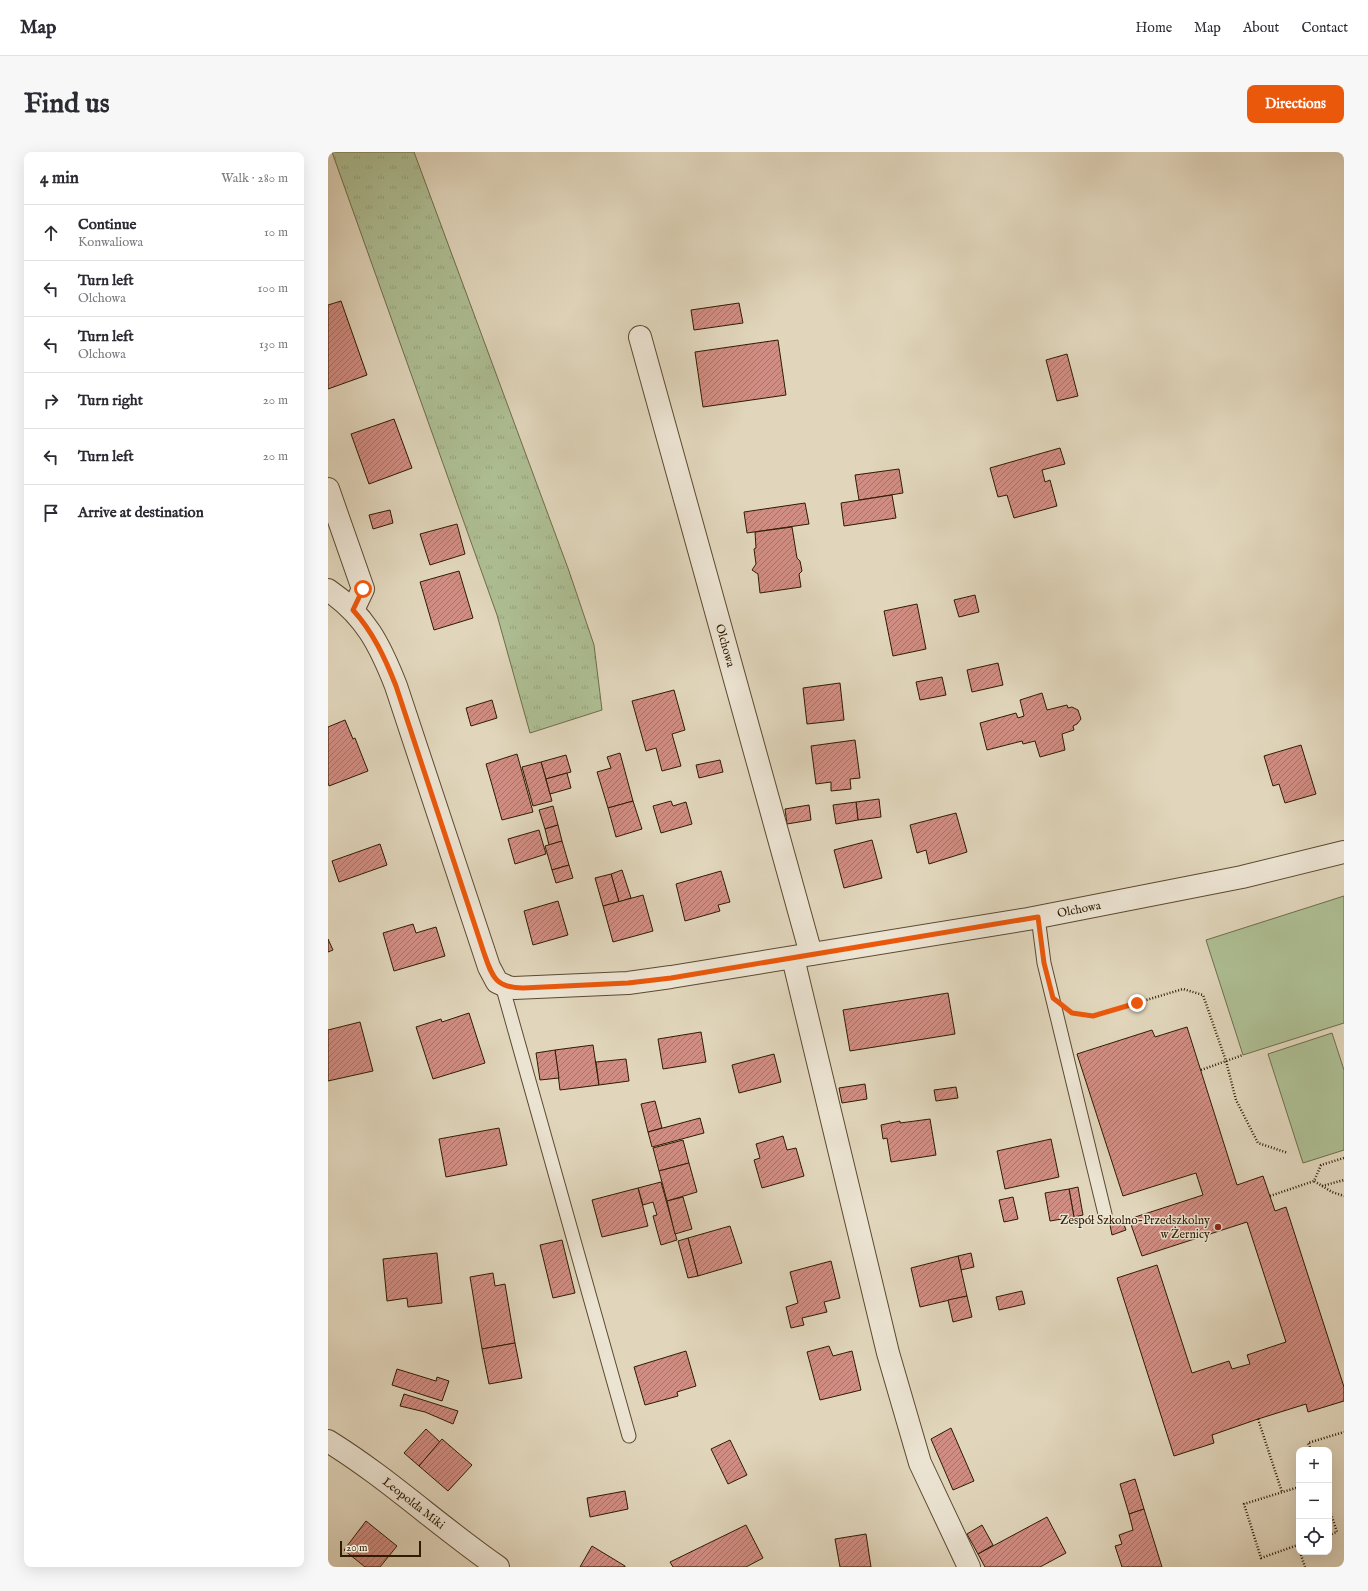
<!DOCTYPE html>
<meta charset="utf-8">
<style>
:root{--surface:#fff;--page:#f7f7f7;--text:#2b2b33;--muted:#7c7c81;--line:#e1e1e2;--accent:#ea580c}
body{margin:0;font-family:"IM FELL English",serif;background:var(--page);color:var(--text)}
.controls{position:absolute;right:12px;bottom:12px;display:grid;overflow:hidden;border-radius:8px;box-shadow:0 4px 16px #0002}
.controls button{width:36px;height:36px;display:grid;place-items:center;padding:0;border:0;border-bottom:1px solid var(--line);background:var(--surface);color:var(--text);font:20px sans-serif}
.scale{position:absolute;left:12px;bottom:10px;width:81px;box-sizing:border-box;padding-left:4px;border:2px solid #2f1b00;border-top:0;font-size:11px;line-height:14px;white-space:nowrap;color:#2f1b00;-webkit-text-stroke:3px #ece4d3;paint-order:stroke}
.stop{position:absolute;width:12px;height:12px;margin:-9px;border:3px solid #ea580c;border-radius:50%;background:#fff}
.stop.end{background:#ea580c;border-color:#fff;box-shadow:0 1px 4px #0008}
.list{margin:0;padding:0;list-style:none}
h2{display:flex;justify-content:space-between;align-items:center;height:52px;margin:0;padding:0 16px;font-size:17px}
h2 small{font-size:13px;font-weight:400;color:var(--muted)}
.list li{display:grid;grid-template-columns:26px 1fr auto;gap:12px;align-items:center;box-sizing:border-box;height:56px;padding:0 16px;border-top:1px solid var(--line)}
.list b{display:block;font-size:15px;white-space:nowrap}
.list p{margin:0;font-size:13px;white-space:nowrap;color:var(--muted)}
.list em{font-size:13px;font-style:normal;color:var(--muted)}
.icon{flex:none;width:22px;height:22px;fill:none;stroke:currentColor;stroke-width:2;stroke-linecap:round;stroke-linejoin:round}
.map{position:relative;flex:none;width:1016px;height:1415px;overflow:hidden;border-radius:8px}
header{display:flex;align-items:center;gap:24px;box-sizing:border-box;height:56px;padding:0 20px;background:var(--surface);border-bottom:1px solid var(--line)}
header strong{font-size:19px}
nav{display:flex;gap:22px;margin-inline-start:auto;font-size:14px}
.intro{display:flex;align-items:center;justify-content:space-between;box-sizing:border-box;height:96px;padding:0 24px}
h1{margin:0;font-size:28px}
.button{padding:10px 18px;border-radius:8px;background:var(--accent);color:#fff;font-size:14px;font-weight:700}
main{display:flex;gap:24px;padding:0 24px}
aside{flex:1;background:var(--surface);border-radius:8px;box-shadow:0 4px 16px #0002}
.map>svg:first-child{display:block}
.grass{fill:url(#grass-tufts);stroke:#6e6d4a}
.park{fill:#aebf94;stroke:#6e6d4a}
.building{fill:url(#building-hatch);stroke:#2f1b00}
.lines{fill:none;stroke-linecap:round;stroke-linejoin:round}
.service-casing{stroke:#5c4a2f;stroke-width:15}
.minor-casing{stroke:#5c4a2f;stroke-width:24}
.path{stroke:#2f1b00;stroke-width:2.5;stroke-dasharray:1 2;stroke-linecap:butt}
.service{stroke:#ece4d3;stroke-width:13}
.minor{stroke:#ece4d3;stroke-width:22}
.route{stroke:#ea580c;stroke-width:5}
.poi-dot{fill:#8f2418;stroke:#ece4d3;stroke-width:1.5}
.labels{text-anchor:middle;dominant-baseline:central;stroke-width:3;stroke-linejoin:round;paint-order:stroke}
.street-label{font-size:12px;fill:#2f1b00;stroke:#ece4d3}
.poi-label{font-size:12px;fill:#2f1b00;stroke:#ece4d3;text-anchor:end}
</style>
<header>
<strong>Map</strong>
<nav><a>Home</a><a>Map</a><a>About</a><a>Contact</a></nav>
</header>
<div class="intro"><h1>Find us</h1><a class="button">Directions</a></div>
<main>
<aside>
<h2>4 min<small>Walk · 280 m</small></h2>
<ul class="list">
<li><svg class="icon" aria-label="ahead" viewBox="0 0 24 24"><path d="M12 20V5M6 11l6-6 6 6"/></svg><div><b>Continue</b><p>Konwaliowa</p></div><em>10 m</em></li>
<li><svg class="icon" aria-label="left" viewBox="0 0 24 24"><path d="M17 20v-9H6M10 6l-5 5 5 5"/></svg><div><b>Turn left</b><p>Olchowa</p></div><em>100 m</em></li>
<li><svg class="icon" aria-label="left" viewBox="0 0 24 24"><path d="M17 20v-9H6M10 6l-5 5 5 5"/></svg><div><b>Turn left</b><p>Olchowa</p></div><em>130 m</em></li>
<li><svg class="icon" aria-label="right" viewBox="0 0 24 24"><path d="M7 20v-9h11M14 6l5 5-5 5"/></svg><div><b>Turn right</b></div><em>20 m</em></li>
<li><svg class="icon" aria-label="left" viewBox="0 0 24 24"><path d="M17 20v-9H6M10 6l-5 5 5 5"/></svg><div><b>Turn left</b></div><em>20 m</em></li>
<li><svg class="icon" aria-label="arrive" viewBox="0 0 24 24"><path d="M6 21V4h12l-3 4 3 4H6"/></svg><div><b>Arrive at destination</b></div></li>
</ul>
</aside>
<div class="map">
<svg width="1016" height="1415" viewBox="0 0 1016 1415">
<defs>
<pattern id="grass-tufts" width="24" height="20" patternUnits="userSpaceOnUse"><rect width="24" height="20" fill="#aebf94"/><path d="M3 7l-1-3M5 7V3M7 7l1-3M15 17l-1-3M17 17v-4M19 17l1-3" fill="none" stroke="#96a47e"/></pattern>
<pattern id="building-hatch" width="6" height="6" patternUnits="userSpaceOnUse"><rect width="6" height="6" fill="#d08d83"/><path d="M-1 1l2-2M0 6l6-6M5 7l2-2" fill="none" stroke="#a97269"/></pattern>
</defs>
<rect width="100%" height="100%" fill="#e1d6bc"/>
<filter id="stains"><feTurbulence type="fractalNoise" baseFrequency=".005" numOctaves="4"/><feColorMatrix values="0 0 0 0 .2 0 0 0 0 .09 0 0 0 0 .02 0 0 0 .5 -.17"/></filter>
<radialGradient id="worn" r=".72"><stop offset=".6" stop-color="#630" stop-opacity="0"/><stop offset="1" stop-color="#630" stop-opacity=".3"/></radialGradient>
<!-- grass -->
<polygon class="grass" points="4,0 86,0 241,419 266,493 274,558 202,581 169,463"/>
<!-- park -->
<g class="park">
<polygon points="1016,744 1016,871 915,903 878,788"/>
<polygon points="1004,881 1016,918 1016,998 975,1011 940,902"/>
</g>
<!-- building -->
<g class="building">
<polygon points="13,149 39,223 0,237 0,153"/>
<polygon points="411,151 415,171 366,178 363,158"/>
<polygon points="450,188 458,243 375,255 367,200"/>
<polygon points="739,202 750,244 729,249 718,208"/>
<polygon points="66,267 84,316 41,332 23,282"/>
<polygon points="732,296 737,312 714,318 717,330 722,328 729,354 686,366 679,343 670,345 662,316"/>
<polygon points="571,317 575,341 531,348 527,323"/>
<polygon points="564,343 568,366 516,374 513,351"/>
<polygon points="477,351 481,372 419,381 416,360"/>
<polygon points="62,358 65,371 45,377 41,363"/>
<polygon points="129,372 137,402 102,413 92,382"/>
<polygon points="464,375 469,406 472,409 474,419 471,422 473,435 432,441 430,422 424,418 428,412 426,397 428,396 427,380"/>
<polygon points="131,419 145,466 106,478 92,430"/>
<polygon points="647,443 651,460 631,465 626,448"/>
<polygon points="589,452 598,497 565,504 556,459"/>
<polygon points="670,511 675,533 644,540 639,518"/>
<polygon points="614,525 618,543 592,548 588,530"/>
<polygon points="512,531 516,568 479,572 475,536"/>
<polygon points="346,538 357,578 344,582 353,614 334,619 328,596 318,599 304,549"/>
<polygon points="714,541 719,558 739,553 740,556 744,555 750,558 753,567 749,572 745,574 746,578 734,582 737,598 712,605 707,589 695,592 694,589 659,598 652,571 688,561 690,566 696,564 692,548"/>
<polygon points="164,548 169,566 143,574 138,556"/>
<polygon points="17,568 25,587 27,586 40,619 1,634 0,630 0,575"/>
<polygon points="527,588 532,626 522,627 523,637 503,639 503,630 488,632 483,594"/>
<polygon points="973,593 988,642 957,651 951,632 945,634 936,604"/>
<polygon points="292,601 305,649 280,656 269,620 283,616 279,605"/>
<polygon points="189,602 205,660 174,668 158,612"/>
<polygon points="238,603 243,620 218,627 213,610"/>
<polygon points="392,608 395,620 371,626 368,613"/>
<polygon points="213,610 224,649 205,654 194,615"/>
<polygon points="239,621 243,636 222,642 218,627"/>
<polygon points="551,647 553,665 530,668 528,650"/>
<polygon points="305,649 314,677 288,685 280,656"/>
<polygon points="343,649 345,654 358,650 364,672 333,681 325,654"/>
<polygon points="528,650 530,668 508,672 505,653"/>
<polygon points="481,653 483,668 459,672 457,657"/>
<polygon points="225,654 230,673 217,677 211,658"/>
<polygon points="628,661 639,700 601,712 598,698 589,701 582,673"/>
<polygon points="230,673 234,689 221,693 217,677"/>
<polygon points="211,678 218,702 187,712 180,687"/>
<polygon points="544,688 554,726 516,736 506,698"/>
<polygon points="234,689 241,713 224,718 217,694"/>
<polygon points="52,692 59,713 11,730 4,709"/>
<polygon points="241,713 245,726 228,731 224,718"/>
<polygon points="294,718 303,746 291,750 283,722"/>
<polygon points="393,719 402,750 390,753 392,759 357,769 348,732"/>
<polygon points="283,722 291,750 275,754 267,726"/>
<polygon points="315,743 325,779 285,790 275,754"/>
<polygon points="230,749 240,783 205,793 196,759"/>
<polygon points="85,772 88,781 108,775 117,804 66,819 55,781"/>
<polygon points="0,787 5,798 0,800"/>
<polygon points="620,841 627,882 522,899 515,858"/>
<polygon points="141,861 157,911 105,927 88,875 113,867 114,870"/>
<polygon points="32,870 45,919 0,929 0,878"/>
<polygon points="859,875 909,1033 935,1024 947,1059 958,1055 1016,1235 1016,1249 980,1260 978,1252 930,1267 884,1283 886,1291 846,1304 789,1126 829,1113 864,1221 901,1209 904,1217 922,1212 919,1203 958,1190 919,1070 814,1104 801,1067 875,1043 868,1021 795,1044 749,902 824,878 827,885"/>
<polygon points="373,880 378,910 335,917 330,887"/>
<polygon points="265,893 271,933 232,938 227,898"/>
<polygon points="227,898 231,926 212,928 208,901"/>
<polygon points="446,902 453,930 411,941 404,913"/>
<polygon points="298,907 301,929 271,933 268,910"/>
<polygon points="537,932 539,947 514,951 511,936"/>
<polygon points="628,935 630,946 608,949 606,938"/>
<polygon points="327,949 334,976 320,980 313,952"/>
<polygon points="372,966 376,981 324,995 320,980"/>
<polygon points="602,967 608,1003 563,1010 559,986 555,987 553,973 572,969 572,971"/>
<polygon points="171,976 179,1013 118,1025 111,987"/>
<polygon points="455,984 459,998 468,996 476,1024 434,1036 426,1008 432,1006 428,992"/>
<polygon points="723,987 731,1025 677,1037 669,999"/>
<polygon points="355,988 361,1011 331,1019 325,996"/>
<polygon points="361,1011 369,1040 339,1049 331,1019"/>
<polygon points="333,1030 349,1088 333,1093 325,1064 329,1063 325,1050 315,1053 310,1036"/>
<polygon points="750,1035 755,1063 746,1065 741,1037"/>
<polygon points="310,1036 320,1074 274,1085 264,1048"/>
<polygon points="741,1037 746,1065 722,1069 717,1041"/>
<polygon points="355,1045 364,1077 347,1082 339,1049"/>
<polygon points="685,1045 690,1067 676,1070 671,1048"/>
<polygon points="795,1070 798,1078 784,1083 782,1073"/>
<polygon points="402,1074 414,1111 370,1124 360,1086"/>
<polygon points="360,1086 370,1124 360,1126 350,1089"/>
<polygon points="234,1088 247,1141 225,1146 212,1093"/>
<polygon points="109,1101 114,1151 80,1155 79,1146 59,1149 55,1107"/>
<polygon points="643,1101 646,1115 633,1118 630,1104"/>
<polygon points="630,1104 639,1144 592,1155 583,1116"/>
<polygon points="503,1109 512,1146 496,1150 499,1160 474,1166 476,1173 463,1176 458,1155 470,1151 462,1120"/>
<polygon points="165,1121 167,1134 177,1132 187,1191 154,1197 142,1125"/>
<polygon points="694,1139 697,1152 671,1158 668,1145"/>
<polygon points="639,1144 644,1165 625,1170 620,1148"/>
<polygon points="187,1191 194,1226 161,1232 154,1197"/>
<polygon points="501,1194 505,1204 524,1199 533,1238 492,1248 479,1200"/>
<polygon points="358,1199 368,1234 349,1240 350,1244 317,1253 306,1215"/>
<polygon points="69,1217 108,1229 109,1225 121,1229 114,1249 64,1233"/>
<polygon points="76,1242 130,1259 125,1272 97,1260 72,1254"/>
<polygon points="623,1276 646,1329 625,1338 603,1287"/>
<polygon points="98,1277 112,1290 91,1314 76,1301"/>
<polygon points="114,1287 144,1313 120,1339 91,1314"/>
<polygon points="402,1288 419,1323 400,1332 383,1297"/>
<polygon points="807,1327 816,1357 801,1362 792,1332"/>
<polygon points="297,1339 300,1357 262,1365 259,1346"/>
<polygon points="816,1357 834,1415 794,1415 787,1394 794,1392 791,1383 805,1378 801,1362"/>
<polygon points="719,1365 738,1401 712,1415 657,1415 650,1402"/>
<polygon points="38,1369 69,1394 52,1415 37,1415 16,1398"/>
<polygon points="418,1373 435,1406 418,1415 345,1415 342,1410"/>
<polygon points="654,1373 665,1393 650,1402 639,1382"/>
<polygon points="538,1382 543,1415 512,1415 507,1387"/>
<polygon points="264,1394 297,1414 297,1415 252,1415"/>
</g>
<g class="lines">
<defs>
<g id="service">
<polyline points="710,765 716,811 777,1062"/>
<polyline points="174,833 301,1284"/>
</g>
<g id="minor">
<path id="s1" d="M312 185 483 802"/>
<polyline points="0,337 35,437 25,458"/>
<path id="s2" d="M0 438C37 463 52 493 68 534L161 815 169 830 180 835 186 836 300 831 343 825 700 767 914 725 1016 700"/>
<polyline points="465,806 560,1201 592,1311 641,1415"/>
<path id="s3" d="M0 1289C60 1326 112 1375 170 1415"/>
</g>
</defs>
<!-- service casing -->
<use href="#service" class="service-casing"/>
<!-- minor casing -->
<use href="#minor" class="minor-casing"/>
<!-- path -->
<g class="path">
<polyline points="749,862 765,864 855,837 875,843 898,909 908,948 930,991 960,1001"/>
<polyline points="873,918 915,903"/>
<polyline points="1016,1006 993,1013 986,1029 1004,1040 1016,1044"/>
<polyline points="994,1034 1016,1028"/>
<polyline points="942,1044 986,1029"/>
<polyline points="930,1267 954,1340"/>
<polyline points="983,1298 980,1291 1016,1280"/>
<polyline points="971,1335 916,1352 933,1406 970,1393 971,1396"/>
<polyline points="1001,1356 1009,1380 1001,1383"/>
<polyline points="972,1400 977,1415"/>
</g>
<!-- service -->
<use href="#service" class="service"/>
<!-- minor -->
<use href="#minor" class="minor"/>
</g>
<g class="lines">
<!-- route -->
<path class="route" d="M35 437 25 458C45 480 57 506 68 534L156 801C164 824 167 836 195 836L300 831 343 826 710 765 716 811 725 846 744 861 765 864 809 851"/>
</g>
<!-- markers -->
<circle class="poi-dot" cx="890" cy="1075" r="4"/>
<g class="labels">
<!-- street labels -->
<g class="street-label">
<text stroke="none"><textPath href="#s1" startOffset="320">Olchowa</textPath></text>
<text stroke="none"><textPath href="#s2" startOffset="1022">Olchowa</textPath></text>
<text stroke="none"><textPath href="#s3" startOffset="106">Leopolda Miki</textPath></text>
</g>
<!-- poi labels -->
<g class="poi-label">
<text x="882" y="1068">Zespół Szkolno-Przedszkolny<tspan x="882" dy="14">w Żernicy</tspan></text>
</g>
</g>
<rect width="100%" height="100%" filter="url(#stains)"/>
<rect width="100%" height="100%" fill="url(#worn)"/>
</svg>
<div class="controls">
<button>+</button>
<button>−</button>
<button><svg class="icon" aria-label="locate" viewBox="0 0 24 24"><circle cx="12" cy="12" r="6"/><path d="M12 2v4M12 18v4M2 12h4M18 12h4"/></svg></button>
</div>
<div class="scale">20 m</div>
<div class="stop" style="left:35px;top:437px"></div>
<div class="stop end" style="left:809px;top:851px"></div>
</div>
</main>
